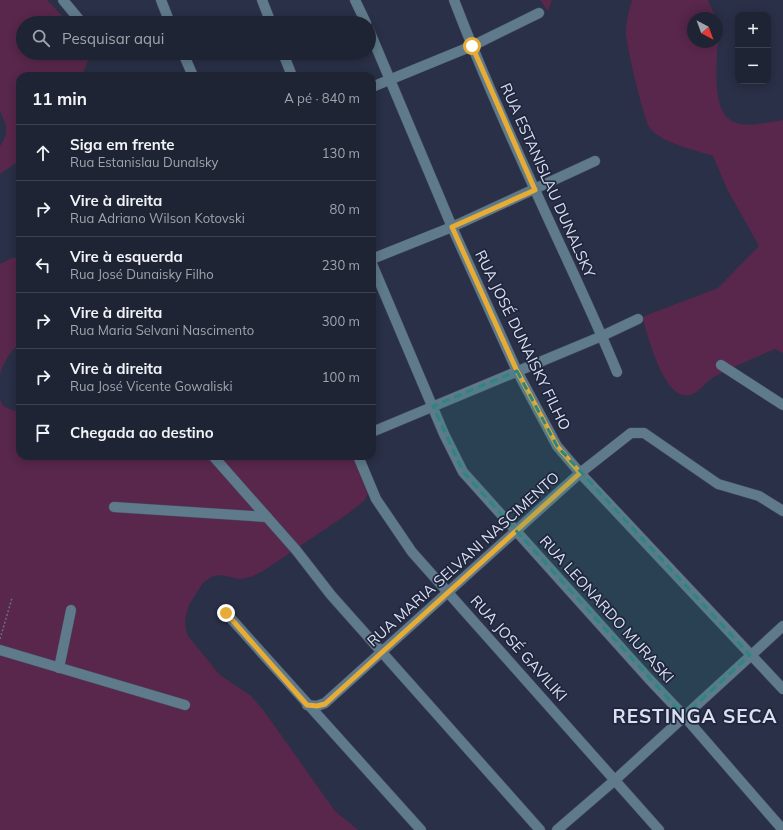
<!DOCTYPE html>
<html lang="pt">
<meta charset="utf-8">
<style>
:root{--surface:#1f2435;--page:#272c3d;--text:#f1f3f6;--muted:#a1a4ad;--line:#3c4150}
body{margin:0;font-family:Mulish,sans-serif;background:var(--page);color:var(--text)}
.controls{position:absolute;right:12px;top:12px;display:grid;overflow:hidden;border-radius:8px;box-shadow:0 2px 10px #0003}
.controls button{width:36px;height:36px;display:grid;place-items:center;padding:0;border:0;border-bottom:1px solid var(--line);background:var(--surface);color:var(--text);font:20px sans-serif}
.compass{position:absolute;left:687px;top:12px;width:36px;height:36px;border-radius:50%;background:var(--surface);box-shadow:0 2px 10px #0003;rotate:139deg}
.stop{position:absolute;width:12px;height:12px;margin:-9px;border:3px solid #e6ac36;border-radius:50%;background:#fff}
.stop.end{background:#e6ac36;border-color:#fff;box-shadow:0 1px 4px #0008}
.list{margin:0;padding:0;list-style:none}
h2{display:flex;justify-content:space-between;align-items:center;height:52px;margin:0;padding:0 16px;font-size:17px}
h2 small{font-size:13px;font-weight:400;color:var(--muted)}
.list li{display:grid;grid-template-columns:26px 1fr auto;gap:12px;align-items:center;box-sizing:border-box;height:56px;padding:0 16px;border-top:1px solid var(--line)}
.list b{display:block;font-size:15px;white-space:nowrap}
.list p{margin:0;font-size:13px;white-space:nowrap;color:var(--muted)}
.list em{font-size:13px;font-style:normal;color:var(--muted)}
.icon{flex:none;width:22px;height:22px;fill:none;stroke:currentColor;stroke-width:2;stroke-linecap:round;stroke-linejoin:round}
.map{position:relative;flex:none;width:783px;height:830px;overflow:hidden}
.search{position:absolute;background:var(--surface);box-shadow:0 2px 10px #0003;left:16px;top:16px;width:360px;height:44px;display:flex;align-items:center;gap:10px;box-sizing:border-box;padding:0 14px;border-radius:22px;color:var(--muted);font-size:15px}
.panel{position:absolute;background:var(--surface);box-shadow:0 2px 10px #0003;left:16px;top:72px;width:360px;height:388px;border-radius:12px}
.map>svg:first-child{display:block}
.green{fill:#58274b}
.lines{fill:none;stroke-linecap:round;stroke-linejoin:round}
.minor-casing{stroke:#454c62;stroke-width:11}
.path{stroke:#696f84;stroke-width:1.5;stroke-dasharray:2 2;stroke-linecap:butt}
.minor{stroke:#5f7a8b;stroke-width:10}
.route{stroke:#e6ac36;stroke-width:5}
.marked{fill:#2d8681;fill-opacity:0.2;stroke:#2d8681;stroke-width:3;stroke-dasharray:8 5;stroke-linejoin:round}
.labels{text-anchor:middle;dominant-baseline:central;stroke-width:3.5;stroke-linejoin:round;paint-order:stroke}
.street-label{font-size:15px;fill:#dae0ef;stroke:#1f263d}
.district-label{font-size:19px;font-weight:bold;letter-spacing:1px;fill:#dae0ef;stroke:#1f263d}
</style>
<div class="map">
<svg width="783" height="830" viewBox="0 0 783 830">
<rect width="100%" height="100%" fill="#293047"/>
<!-- green -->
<g class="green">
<polygon points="0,0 47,0 69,23 23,23 23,53 88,53 89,58 82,76 20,76 20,160 0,174 0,147 6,135 6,125 0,111"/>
<polygon points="540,0 552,0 548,11"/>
<path d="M632 0H708L716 18H693V42H717V21C722 46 703 117 740 124 754 126 769 122 783 120V353L775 349C755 358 734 366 714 377 707 381 701 390 693 394 664 406 648 334 642 317L718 288 759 246 727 189 713 156C695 150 661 143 650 128 644 121 626 44 626 33 626 21 629 11 632 0Z"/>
<path d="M12 258H20V343C10 352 3 362 0 375V264Z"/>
<polygon points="0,399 3,406 14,411 20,411 20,456 358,456 370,489 365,500 349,513 263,571 251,577 240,579 219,575 211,577 203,583 189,605 185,619 186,630 188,636 220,675 251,696 264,711 335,811 358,830 0,830"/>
</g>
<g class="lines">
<defs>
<g id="minor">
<polyline points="63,0 82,23"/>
<polyline points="161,0 170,23"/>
<polyline points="262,0 271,23"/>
<polyline points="355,0 366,23"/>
<path d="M454 0C479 65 507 129 536 192 563 252 592 311 617 372"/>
<polyline points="369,30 452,227 517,371 557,446 580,473 783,689"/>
<polyline points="183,53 193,76"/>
<polyline points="283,53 292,76"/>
<polyline points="372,87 472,46 539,13"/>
<polyline points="372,259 452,227 595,161"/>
<polyline points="372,264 444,434 463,472 649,679 684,716 783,830"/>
<polyline points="721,365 783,405"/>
<polyline points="372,432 602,336 638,319"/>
<polyline points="213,456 296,550 331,595 540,830"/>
<polyline points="358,456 376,499 412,552 659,830"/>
<polyline points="114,507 267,517"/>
<polyline points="226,613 421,830"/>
<polyline points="0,650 185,705"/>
<polyline points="59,668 71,610"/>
<polyline points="307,705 317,706 325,703 580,473 631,433 644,433 718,484 759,496 783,511"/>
<polyline points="557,830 615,780 783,626"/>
</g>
</defs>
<!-- minor casing -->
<use href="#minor" class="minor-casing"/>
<!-- path -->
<polyline class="path" points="0,639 12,598"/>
<!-- minor -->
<use href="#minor" class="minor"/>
</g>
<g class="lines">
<!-- route -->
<polyline class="route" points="226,613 307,705 317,706 325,704 580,473 557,446 517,371 452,227 535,190 472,46"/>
</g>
<!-- marked area -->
<path class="marked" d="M517 371 557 446 750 655 684 716 463 472 433 406Z"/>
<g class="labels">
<!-- street labels -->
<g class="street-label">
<text transform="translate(548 180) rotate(66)">RUA ESTANISLAU DUNALSKY</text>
<text transform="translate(523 340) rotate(64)">RUA JOSÉ DUNAISKY FILHO</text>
<text transform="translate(463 559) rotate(-42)">RUA MARIA SELVANI NASCIMENTO</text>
<text transform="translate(607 609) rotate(48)">RUA LEONARDO MURASKI</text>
<text transform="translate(519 648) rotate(48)">RUA JOSÉ GAVILIKI</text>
</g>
<!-- district labels -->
<g class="district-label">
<text x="695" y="716">RESTINGA SECA</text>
</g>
</g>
</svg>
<div class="controls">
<button>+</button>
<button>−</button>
</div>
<svg class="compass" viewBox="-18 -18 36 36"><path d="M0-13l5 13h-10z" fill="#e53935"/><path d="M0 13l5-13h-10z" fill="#a1a4ad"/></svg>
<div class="stop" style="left:472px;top:46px"></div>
<div class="stop end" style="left:226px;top:613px"></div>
<div class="search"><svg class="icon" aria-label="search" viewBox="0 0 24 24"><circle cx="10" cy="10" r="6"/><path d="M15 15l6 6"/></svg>Pesquisar aqui</div>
<section class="panel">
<h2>11 min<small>A pé · 840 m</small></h2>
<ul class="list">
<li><svg class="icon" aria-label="ahead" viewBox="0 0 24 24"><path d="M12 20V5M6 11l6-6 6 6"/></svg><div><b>Siga em frente</b><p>Rua Estanislau Dunalsky</p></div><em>130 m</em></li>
<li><svg class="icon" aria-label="right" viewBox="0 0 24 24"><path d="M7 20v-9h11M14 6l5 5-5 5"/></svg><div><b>Vire à direita</b><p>Rua Adriano Wilson Kotovski</p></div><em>80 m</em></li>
<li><svg class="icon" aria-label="left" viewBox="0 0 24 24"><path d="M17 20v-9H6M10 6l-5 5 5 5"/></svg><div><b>Vire à esquerda</b><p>Rua José Dunaisky Filho</p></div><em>230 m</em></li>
<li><svg class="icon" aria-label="right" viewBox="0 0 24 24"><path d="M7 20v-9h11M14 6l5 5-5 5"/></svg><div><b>Vire à direita</b><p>Rua Maria Selvani Nascimento</p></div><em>300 m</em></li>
<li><svg class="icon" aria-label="right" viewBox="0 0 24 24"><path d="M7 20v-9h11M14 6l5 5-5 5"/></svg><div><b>Vire à direita</b><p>Rua José Vicente Gowaliski</p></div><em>100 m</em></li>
<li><svg class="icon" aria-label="arrive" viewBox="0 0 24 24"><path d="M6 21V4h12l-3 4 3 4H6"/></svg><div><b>Chegada ao destino</b></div></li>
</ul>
</section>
</div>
